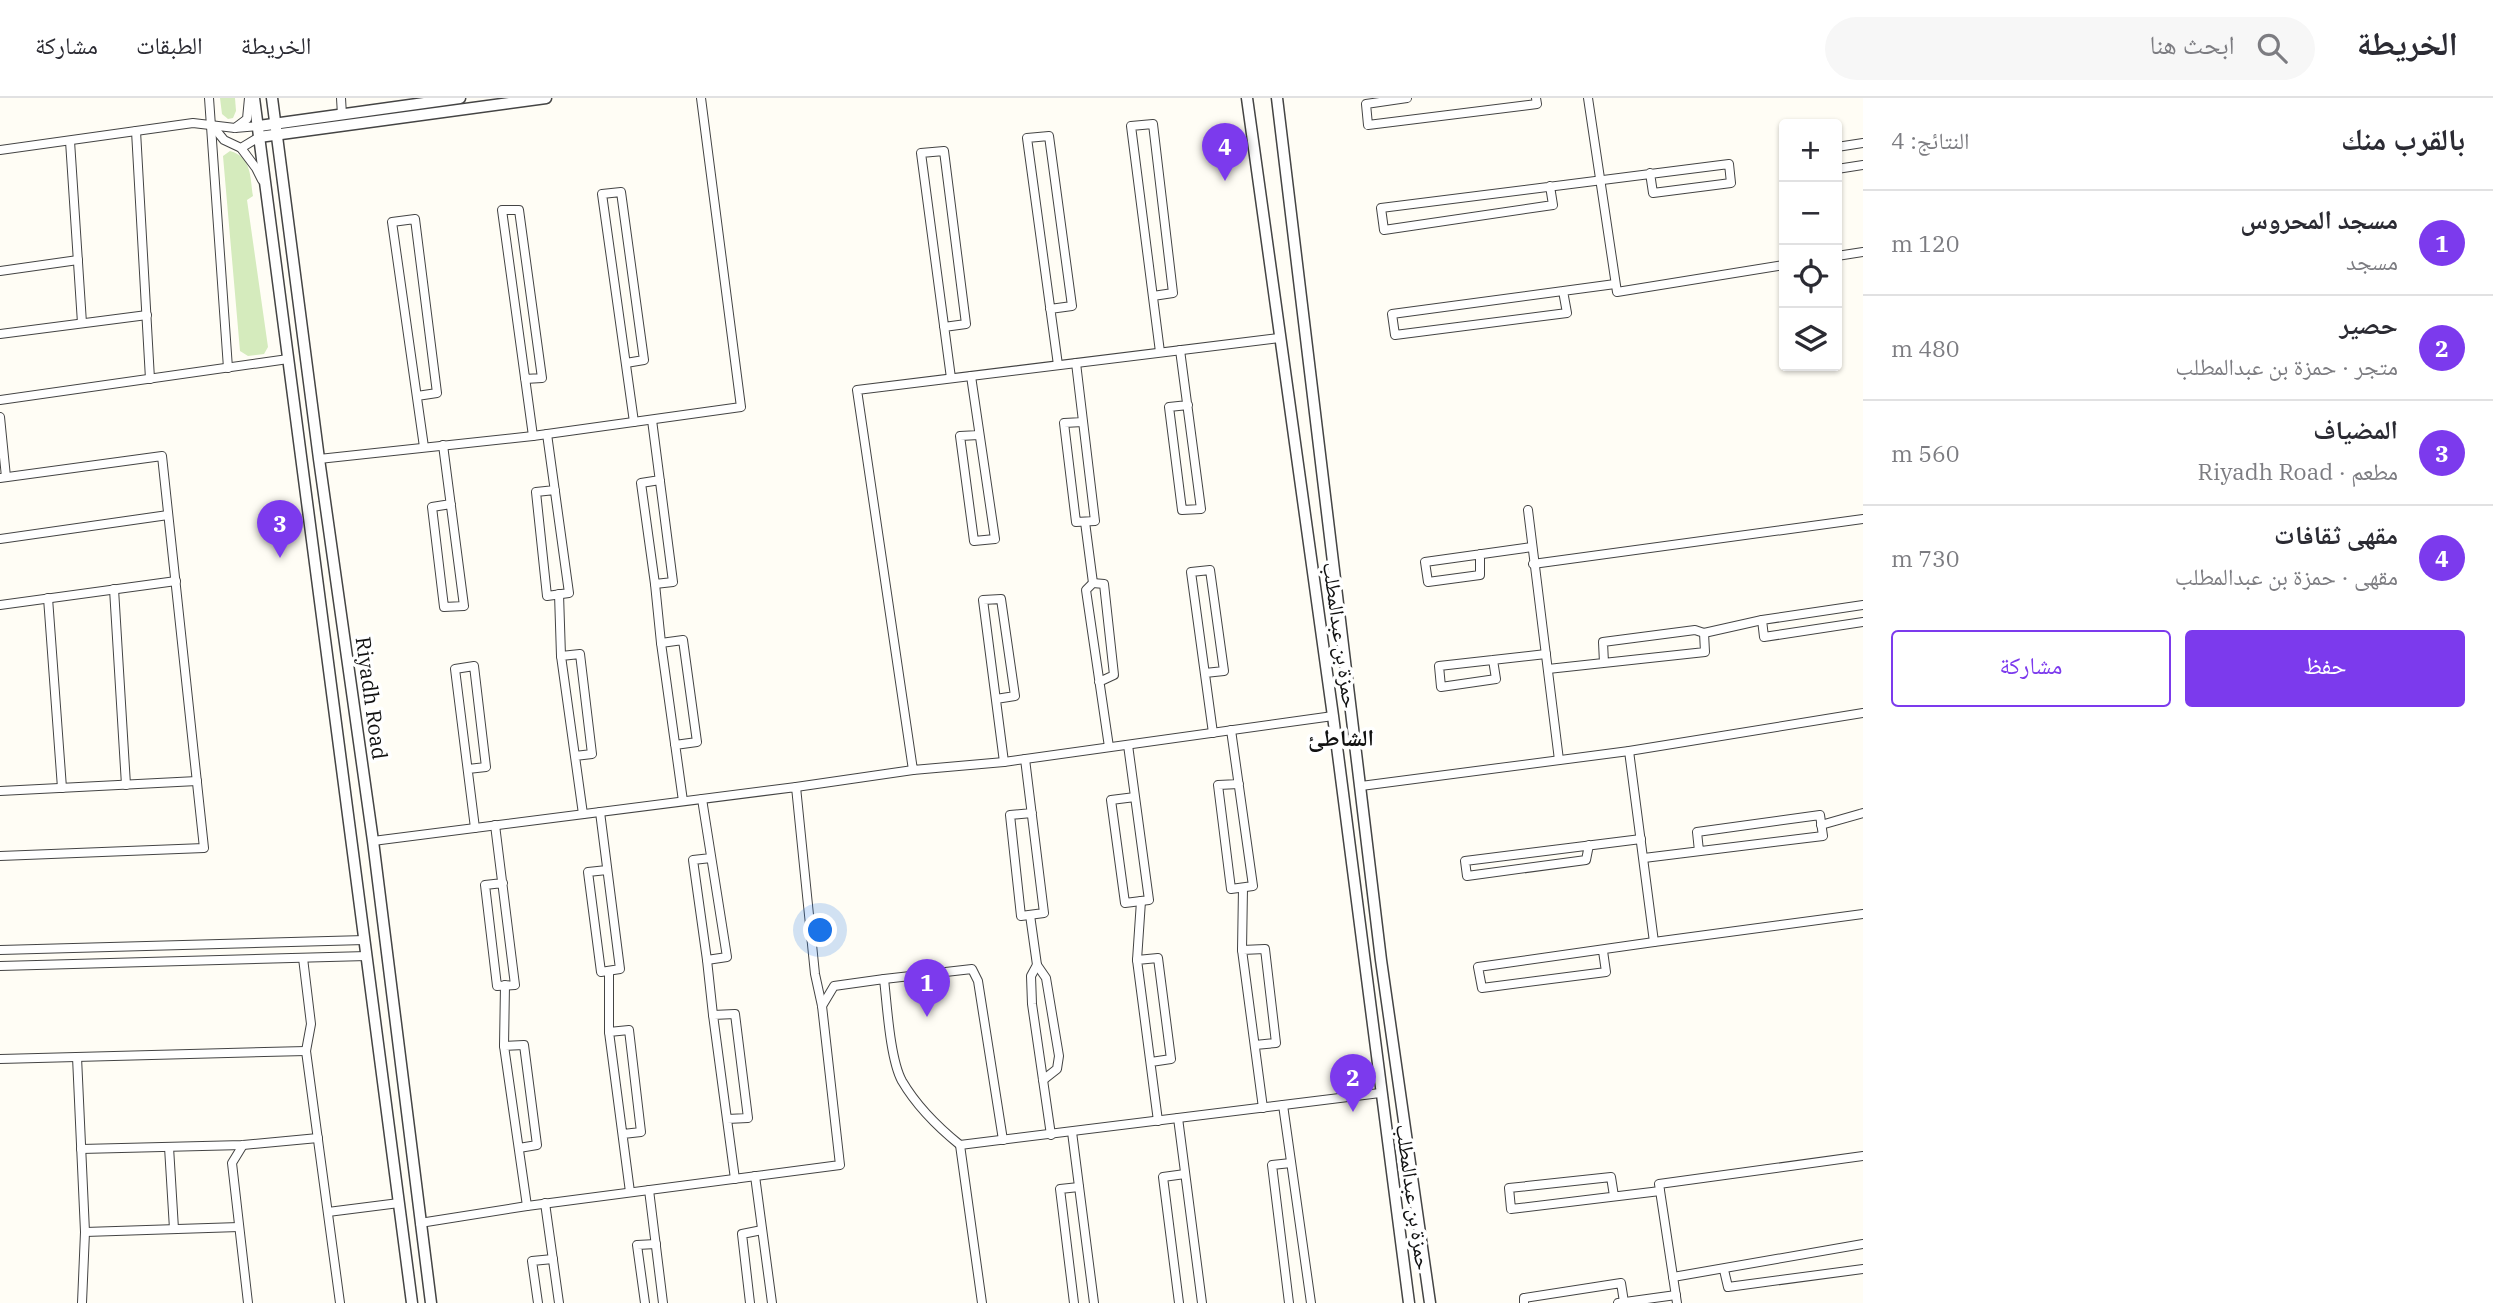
<!DOCTYPE html>
<html lang="ar">
<meta charset="utf-8">
<style>
:root{--surface:#fff;--page:#f7f7f7;--text:#2b2b33;--muted:#7c7c81;--line:#e1e1e2;--accent:#7c3aed}
body{margin:0;font-family:"IBM Plex Serif","Noto Naskh Arabic",serif;background:var(--page);color:var(--text);direction:rtl}
.controls{position:absolute;right:21px;top:21px;display:grid;overflow:hidden;border-radius:7px;box-shadow:0 2px 5px #0004}
.controls button{width:63px;height:63px;display:grid;place-items:center;padding:0;border:0;border-bottom:2px solid var(--line);background:var(--surface);color:var(--text);font:35px sans-serif}
.you{position:absolute;left:821px;top:833px;width:24px;height:24px;margin:-18px;border:5px solid #fff;border-radius:50%;background:#1a73e8;box-shadow:0 0 0 10px #1a73e833}
.badge{display:grid;place-items:center;width:46px;height:46px;border-radius:50%;background:var(--accent);color:#fff;font-size:23px;font-weight:700}
.pin{position:absolute;translate:-50% -58px;filter:drop-shadow(0 2px 4px #0008)}
.pin::after{content:'';position:absolute;top:37px;width:24px;height:21px;background:inherit;clip-path:polygon(0 0,100% 0,50% 100%)}
.list{margin:0;padding:0;list-style:none}
h2{display:flex;justify-content:space-between;align-items:center;height:91px;margin:0;padding:0 28px;font-size:30px}
h2 small{font-size:23px;font-weight:400;color:var(--muted)}
.list li{display:grid;grid-template-columns:46px 1fr auto;gap:21px;align-items:center;box-sizing:border-box;height:105px;padding:0 28px;border-top:2px solid var(--line)}
.list b{display:block;font-size:26px;white-space:nowrap}
.list p{margin:0;font-size:23px;white-space:nowrap;color:var(--muted)}
.list em{font-size:23px;font-style:normal;color:var(--muted)}
.actions{display:flex;gap:14px;padding:21px 28px}
.actions a{flex:1;padding:16px 0;border:2px solid var(--accent);border-radius:7px;text-align:center;font-size:24px;color:var(--accent)}
.actions .main{background:var(--accent);color:#fff}
.icon{flex:none;width:38px;height:38px;fill:none;stroke:currentColor;stroke-width:2;stroke-linecap:round;stroke-linejoin:round}
.map{position:relative;flex:none;width:1863px;height:1205px;overflow:hidden;direction:ltr}
header{display:flex;align-items:center;gap:42px;box-sizing:border-box;height:98px;padding:0 35px;background:var(--surface);border-bottom:2px solid var(--line)}
header strong{font-size:33px}
nav{display:flex;gap:38px;margin-inline-start:auto;font-size:24px}
.search{width:490px;height:63px;background:var(--page);display:flex;align-items:center;gap:18px;box-sizing:border-box;padding:0 24px;border-radius:38px;color:var(--muted);font-size:26px}
main{display:flex}
aside{flex:1;background:var(--surface)}
.map>svg:first-child{display:block}
.green{fill:#d5ebbd}
.lines{fill:none;stroke-linecap:round;stroke-linejoin:round}
.minor-casing{stroke:#444;stroke-width:10}
.tertiary-casing{stroke:#444;stroke-width:13}
.minor{stroke:#fff;stroke-width:8}
.tertiary{stroke:#fff;stroke-width:10}
.labels{text-anchor:middle;dominant-baseline:central;stroke-width:7;stroke-linejoin:round;paint-order:stroke}
.street-label{font-size:21px;fill:#111;stroke:#fff}
.neighbourhood-label{font-size:23px;font-weight:bold;fill:#111;stroke:#fff}
</style>
<header>
<strong>الخريطة</strong>
<div class="search"><svg class="icon" aria-label="search" viewBox="0 0 24 24"><circle cx="10" cy="10" r="6"/><path d="M15 15l6 6"/></svg>ابحث هنا</div>
<nav><a>الخريطة</a><a>الطبقات</a><a>مشاركة</a></nav>
</header>
<main>
<aside>
<h2>بالقرب منك<small>النتائج: 4</small></h2>
<ul class="list">
<li><span class="badge">1</span><div><b>مسجد المحروس</b><p>مسجد</p></div><em>120 m</em></li>
<li><span class="badge">2</span><div><b>حصير</b><p>متجر · حمزة بن عبدالمطلب</p></div><em>480 m</em></li>
<li><span class="badge">3</span><div><b>المضياف</b><p>مطعم · Riyadh Road</p></div><em>560 m</em></li>
<li><span class="badge">4</span><div><b>مقهى ثقافات</b><p>مقهى · حمزة بن عبدالمطلب</p></div><em>730 m</em></li>
</ul>
<div class="actions"><a class="main">حفظ</a><a>مشاركة</a></div>
</aside>
<div class="map">
<svg width="1863" height="1205" viewBox="0 0 1863 1205">
<rect width="100%" height="100%" fill="#fffdf5"/>
<!-- green -->
<g class="green">
<polygon points="220,0 235,0 236,13 233,20 228,21 222,16"/>
<path d="M230 53C252 59 250 79 253 98L247 102 268 249 264 256 248 258 240 253 223 58Z"/>
</g>
<g class="lines">
<defs>
<g id="minor">
<polyline points="209,0 228,270"/>
<polyline points="341,0 342,17"/>
<polyline points="1407,0 1366,6 1368,27 1537,6 1536,0"/>
<polyline points="1588,0 1617,194 1784,167"/>
<polyline points="211,26 224,42 241,50 259,39"/>
<polyline points="235,30 247,21 249,0"/>
<polyline points="136,33 150,281"/>
<polyline points="70,43 82,225"/>
<polyline points="1837,49 1863,45"/>
<polyline points="241,50 256,70 262,82"/>
<polyline points="0,52 193,25 235,30 259,28"/>
<polyline points="1837,71 1863,67"/>
<path d="M1550 88 1553 107 1384 132 1381 110C1497 95 1613 80 1729 66L1731 85 1653 95 1650 75"/>
<polyline points="1837,158 1863,154"/>
<polyline points="0,173 78,162"/>
<polyline points="1563,193 1567,215 1395,237 1392,216 1615,186"/>
<polyline points="1153,198 1173,195 1153,26 1131,28 1160,254"/>
<polyline points="1050,211 1072,208 1049,38 1027,40 1058,267"/>
<polyline points="944,229 966,226 944,53 921,55 951,280"/>
<polyline points="0,236 147,217"/>
<polyline points="1279,240 857,292 913,672 1004,664 1333,618"/>
<polyline points="1180,252 1201,411 1182,412 1169,309 1188,307"/>
<polyline points="626,265 644,262 621,94 602,96 634,324"/>
<polyline points="1076,265 1095,423 1076,424 1064,325 1083,324"/>
<polyline points="971,278 995,441 974,443 960,338 979,337"/>
<polyline points="525,281 542,280 519,112 502,112 533,338"/>
<polyline points="417,298 437,295 415,121 392,124 424,349"/>
<polyline points="0,302 288,261"/>
<polyline points="0,319 6,379"/>
<polyline points="652,322 673,484 655,486 641,385 660,382"/>
<polyline points="547,336 569,495 547,498 536,394 555,392"/>
<polyline points="443,347 464,508 444,509 432,409 451,406"/>
<polyline points="319,361 533,338 741,309 701,0"/>
<polyline points="0,380 162,358 204,750 0,758"/>
<polyline points="1528,412 1559,662"/>
<polyline points="1085,424 1093,485"/>
<polyline points="0,441 168,417"/>
<polyline points="1480,456 1480,477 1428,484 1425,464 1532,449"/>
<polyline points="1533,466 1863,421"/>
<polyline points="655,486 661,545"/>
<polyline points="114,491 126,687"/>
<polyline points="559,496 561,558"/>
<polyline points="48,500 62,690"/>
<polyline points="0,507 176,483"/>
<polyline points="1863,507 1762,522 1764,539 1863,524"/>
<polyline points="1704,535 1762,522"/>
<polyline points="1493,562 1496,581 1441,589 1439,568 1546,556"/>
<polyline points="1548,571 1705,554 1704,535 1695,532 1603,544 1604,565"/>
<polyline points="1205,575 1224,573 1210,472 1191,474 1213,635"/>
<polyline points="1099,584 1114,577 1104,486 1093,485 1086,492 1109,649"/>
<polyline points="996,601 1015,598 1001,501 983,502 1004,664"/>
<polyline points="1231,632 1253,788 1231,791 1218,687 1239,686"/>
<polyline points="675,647 697,644 683,542 661,545 683,703"/>
<polyline points="1128,647 1149,802 1125,805 1111,702 1135,699"/>
<polyline points="1629,653 1654,844 1863,816"/>
<polyline points="575,658 592,656 580,556 561,558 583,716"/>
<polyline points="1025,661 1044,815 1021,818 1010,717 1032,715"/>
<polyline points="468,671 486,669 474,568 455,571 475,730"/>
<polyline points="1361,688 1629,653 1863,615"/>
<polyline points="796,689 913,672"/>
<polyline points="0,693 197,683"/>
<polyline points="702,701 727,859 707,862 693,762 711,760"/>
<polyline points="600,714 620,871 601,874 588,774 607,772"/>
<polyline points="495,727 515,887 497,888 485,787 503,785"/>
<polyline points="1821,727 1863,715"/>
<polyline points="373,743 796,689 815,876 822,908 840,1067 527,1108 420,1125"/>
<polyline points="1589,747 1586,762 1467,778 1465,763 1641,741"/>
<polyline points="1644,760 1823,738 1820,717 1697,734 1699,753"/>
<polyline points="1030,817 1037,867 1031,878 1032,906 1051,1037"/>
<polyline points="0,852 365,842"/>
<polyline points="1242,852 1243,790"/>
<polyline points="1603,853 1606,874 1482,890 1478,869 1654,844"/>
<polyline points="303,860 311,926 306,953 340,1205"/>
<polyline points="707,862 713,917"/>
<polyline points="1137,862 1141,803"/>
<polyline points="1037,867 1046,880 1059,958 1057,971 1043,982"/>
<polyline points="0,868 367,858"/>
<polyline points="609,873 609,934"/>
<polyline points="884,881 972,871 978,883 1003,1042"/>
<path d="M822 908 834 888 884 881C887 907 890 961 902 983 916 1007 939 1030 960 1047"/>
<polyline points="1255,947 1276,945 1265,851 1242,852 1263,1010"/>
<polyline points="504,948 505,887"/>
<polyline points="77,959 85,1134 82,1205"/>
<polyline points="0,961 306,953"/>
<polyline points="1151,964 1171,961 1158,860 1137,862 1158,1023"/>
<polyline points="1283,1007 1311,1205"/>
<polyline points="1178,1020 1202,1205"/>
<polyline points="727,1021 748,1020 735,916 713,917 735,1081"/>
<polyline points="1072,1034 1094,1205"/>
<polyline points="623,1036 641,1034 629,932 609,934 630,1094"/>
<polyline points="243,1047 232,1065 248,1205"/>
<polyline points="169,1049 174,1131"/>
<polyline points="519,1050 537,1047 524,947 504,948 527,1108"/>
<polyline points="81,1051 243,1047 318,1040"/>
<polyline points="755,1078 772,1205"/>
<polyline points="649,1092 663,1205"/>
<polyline points="1614,1098 1611,1079 1509,1090 1511,1111 1660,1093"/>
<polyline points="545,1105 559,1205"/>
<polyline points="328,1114 399,1105"/>
<polyline points="85,1134 239,1129"/>
<polyline points="1724,1172 1728,1189 1863,1171"/>
<polyline points="1673,1179 1863,1146"/>
<polyline points="538,1205 532,1163 553,1161"/>
<polyline points="645,1205 637,1147 656,1146"/>
<polyline points="750,1205 742,1136 762,1132"/>
<polyline points="982,1205 960,1047 1380,995"/>
<polyline points="1074,1205 1060,1091 1079,1089"/>
<polyline points="1179,1205 1163,1079 1185,1076"/>
<polyline points="1289,1205 1272,1067 1291,1065"/>
<polyline points="1524,1205 1524,1200 1621,1185 1624,1204"/>
<polyline points="1618,1205 1676,1197"/>
<polyline points="1677,1205 1659,1086 1863,1058"/>
</g>
<g id="tertiary">
<polyline points="254,0 412,1205"/>
<polyline points="272,0 319,361 373,743 431,1205"/>
<polyline points="1247,0 1333,618 1409,1205"/>
<polyline points="1277,0 1381,862 1430,1205"/>
<polyline points="259,28 460,0"/>
<polyline points="259,39 546,0"/>
</g>
</defs>
<!-- minor casing -->
<use href="#minor" class="minor-casing"/>
<!-- tertiary casing -->
<use href="#tertiary" class="tertiary-casing"/>
<!-- minor -->
<use href="#minor" class="minor"/>
<!-- tertiary -->
<use href="#tertiary" class="tertiary"/>
</g>
<g class="labels">
<!-- street labels -->
<g class="street-label">
<text transform="translate(1341 537) rotate(82)">حمزة بن عبدالمطلب</text>
<text transform="translate(372 600) rotate(82)">Riyadh Road</text>
<text transform="translate(1414 1099) rotate(82)">حمزة بن عبدالمطلب</text>
</g>
<!-- neighbourhood labels -->
<g class="neighbourhood-label">
<text x="1341" y="639">الشاطئ</text>
</g>
</g>
</svg>
<div class="controls">
<button>+</button>
<button>−</button>
<button><svg class="icon" aria-label="locate" viewBox="0 0 24 24"><circle cx="12" cy="12" r="6"/><path d="M12 2v4M12 18v4M2 12h4M18 12h4"/></svg></button>
<button><svg class="icon" aria-label="layers" viewBox="0 0 24 24"><path d="M12 4l9 5-9 5-9-5zM3 14l9 5 9-5"/></svg></button>
</div>
<div class="you"></div>
<div class="pin badge" style="left:927px;top:919px">1</div>
<div class="pin badge" style="left:1353px;top:1014px">2</div>
<div class="pin badge" style="left:280px;top:460px">3</div>
<div class="pin badge" style="left:1225px;top:83px">4</div>
</div>
</main>
